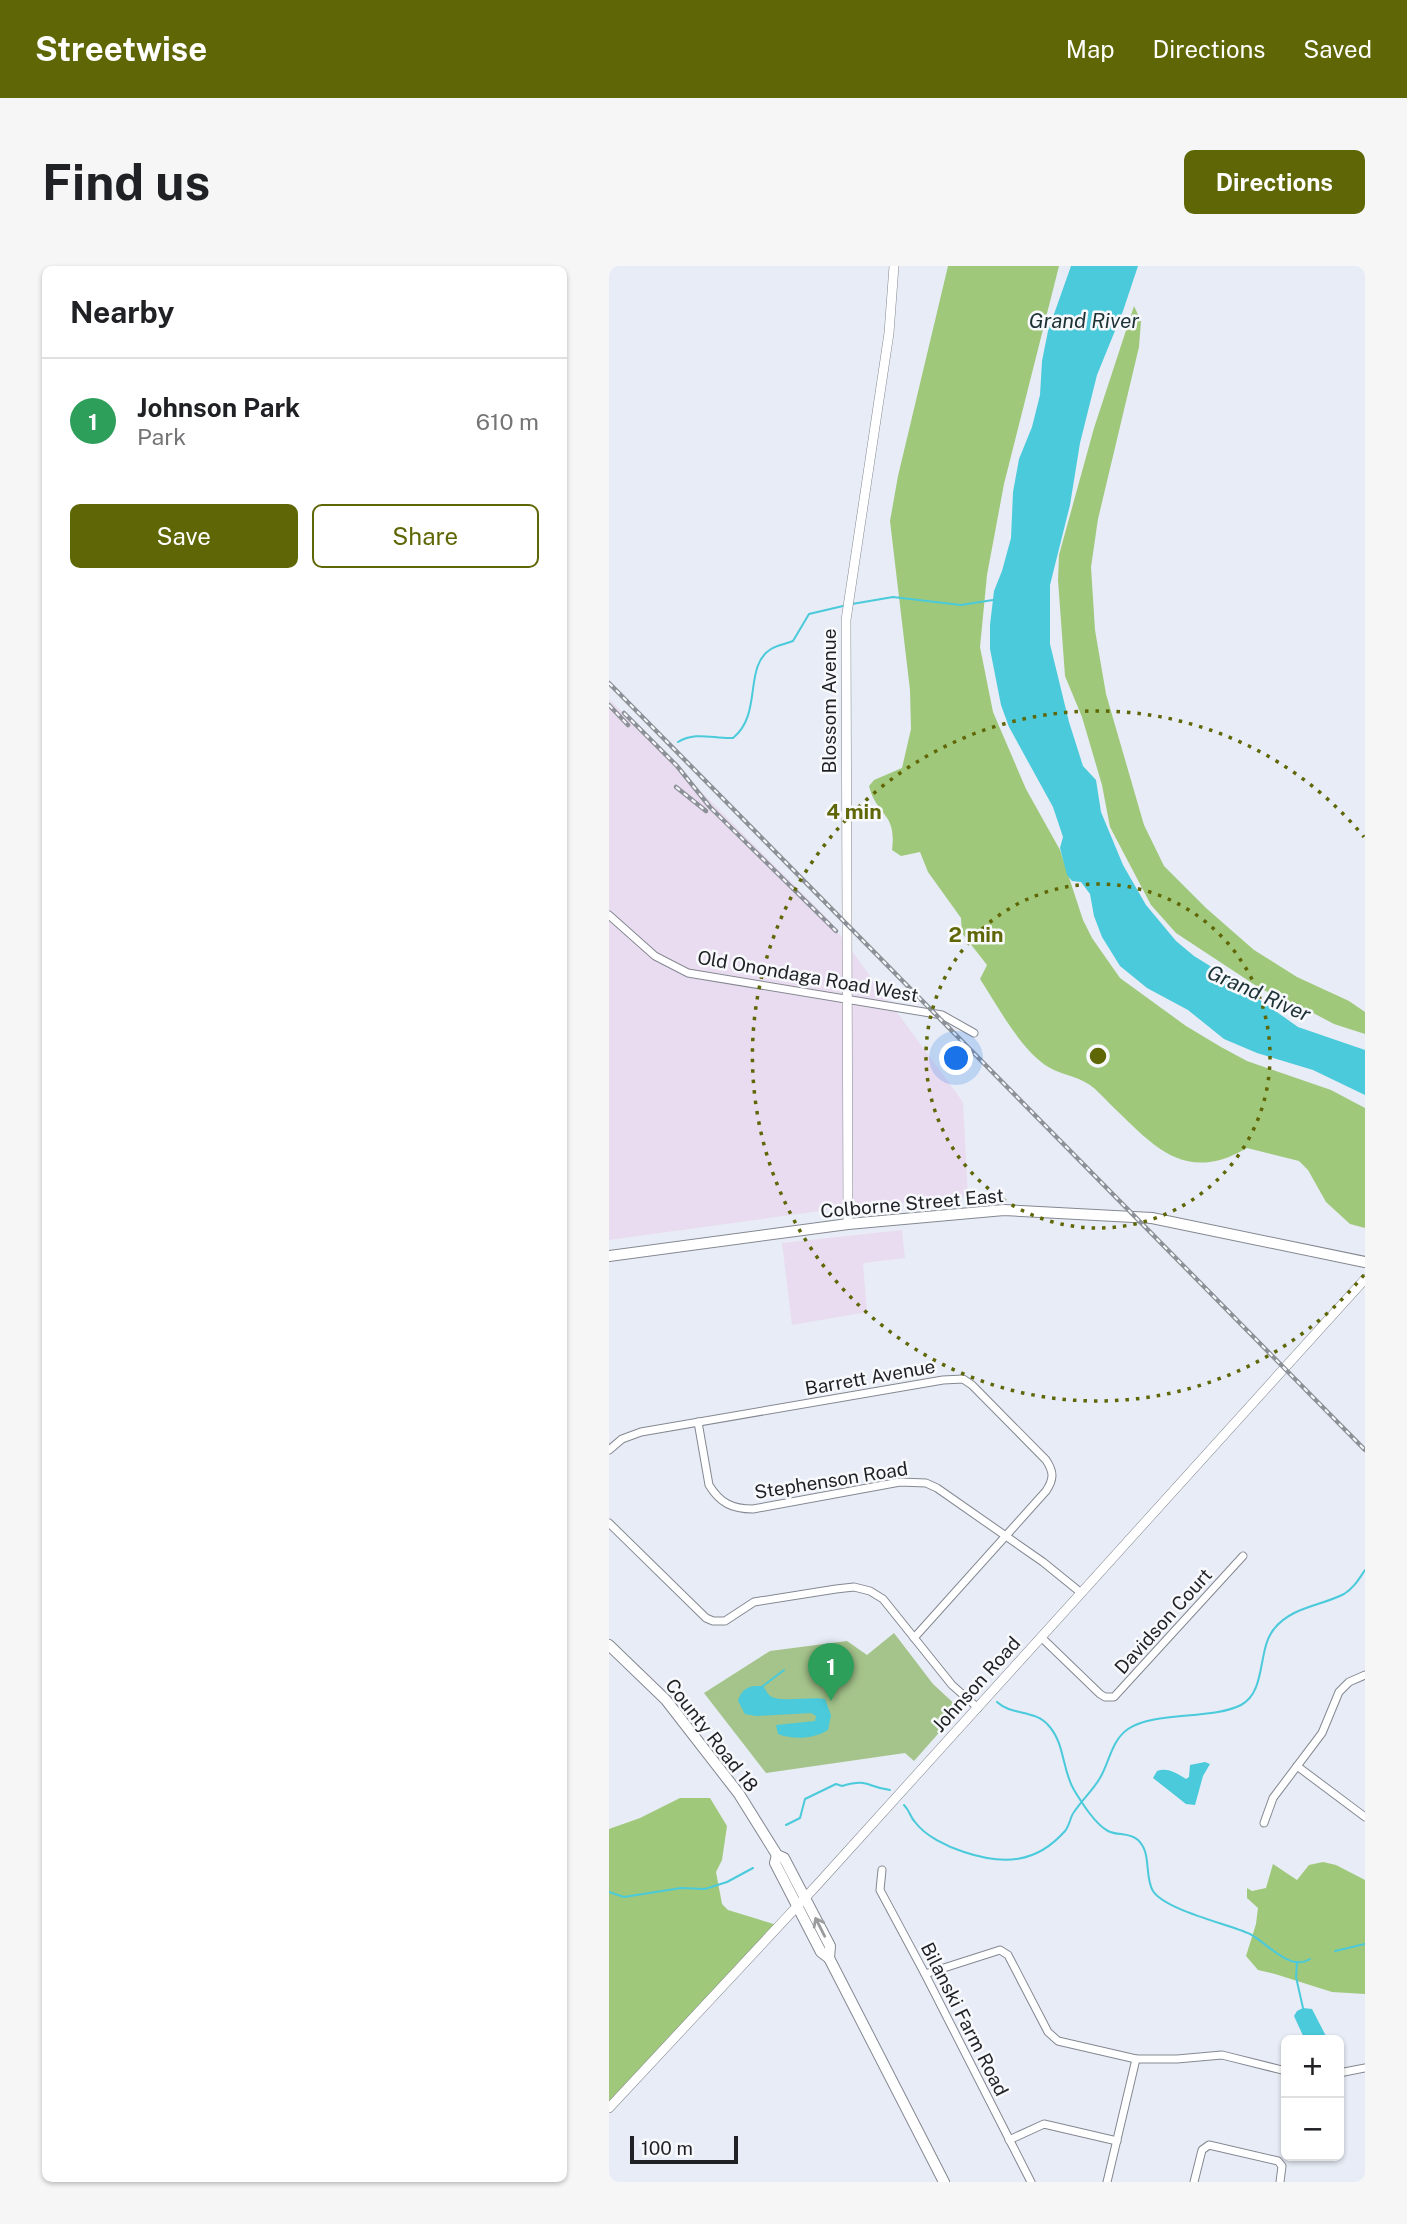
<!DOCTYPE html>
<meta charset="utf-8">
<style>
:root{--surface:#fff;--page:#f6f6f6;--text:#202124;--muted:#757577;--line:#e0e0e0;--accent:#5f6605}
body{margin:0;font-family:"Public Sans",sans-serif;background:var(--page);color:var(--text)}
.controls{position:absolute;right:21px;bottom:21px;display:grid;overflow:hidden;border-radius:10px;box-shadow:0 2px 5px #0004}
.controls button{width:63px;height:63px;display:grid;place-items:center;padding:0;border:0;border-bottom:2px solid var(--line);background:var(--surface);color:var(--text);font:35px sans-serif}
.scale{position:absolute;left:21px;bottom:18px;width:108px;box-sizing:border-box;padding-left:7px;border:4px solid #1f2125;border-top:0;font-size:19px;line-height:24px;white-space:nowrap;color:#1f2125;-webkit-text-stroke:5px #f7f9fd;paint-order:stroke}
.you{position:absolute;left:348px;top:793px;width:24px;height:24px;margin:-18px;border:5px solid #fff;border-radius:50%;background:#1a73e8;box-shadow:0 0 0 10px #1a73e833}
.badge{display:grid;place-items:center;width:46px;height:46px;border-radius:50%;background:var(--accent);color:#fff;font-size:23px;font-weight:700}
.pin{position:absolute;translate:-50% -58px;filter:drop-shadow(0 2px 4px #0008)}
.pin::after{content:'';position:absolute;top:37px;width:24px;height:21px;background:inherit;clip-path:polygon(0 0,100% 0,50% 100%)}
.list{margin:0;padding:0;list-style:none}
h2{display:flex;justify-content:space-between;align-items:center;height:91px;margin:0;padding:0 28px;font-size:30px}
h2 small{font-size:23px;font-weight:400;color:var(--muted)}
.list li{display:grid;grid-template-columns:46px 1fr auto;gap:21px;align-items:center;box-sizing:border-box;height:126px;padding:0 28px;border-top:2px solid var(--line)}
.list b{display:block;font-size:26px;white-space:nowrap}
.list p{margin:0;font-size:23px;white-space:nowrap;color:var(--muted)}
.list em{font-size:23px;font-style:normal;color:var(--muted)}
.actions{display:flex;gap:14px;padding:21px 28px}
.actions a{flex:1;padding:16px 0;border:2px solid var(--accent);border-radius:10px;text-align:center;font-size:24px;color:var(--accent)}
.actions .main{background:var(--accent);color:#fff}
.map{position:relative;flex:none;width:756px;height:1916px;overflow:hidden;border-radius:10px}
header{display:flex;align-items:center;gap:42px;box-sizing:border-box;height:98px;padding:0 35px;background:var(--accent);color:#fff}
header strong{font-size:33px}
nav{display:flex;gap:38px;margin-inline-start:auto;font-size:24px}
.intro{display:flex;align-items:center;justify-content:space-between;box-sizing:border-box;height:168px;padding:0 42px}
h1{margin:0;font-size:49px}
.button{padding:18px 32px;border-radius:10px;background:var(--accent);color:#fff;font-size:24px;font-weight:700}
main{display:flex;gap:42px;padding:0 42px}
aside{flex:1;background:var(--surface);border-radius:10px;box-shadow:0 2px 5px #0004}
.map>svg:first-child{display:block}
.industrial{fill:#eadcf0}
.green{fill:#a5c48b}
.forest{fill:#a0c87b}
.water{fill:#4acada}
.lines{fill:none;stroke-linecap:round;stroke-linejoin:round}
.stream{stroke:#4acada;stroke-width:2}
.minor-casing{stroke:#848891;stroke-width:9}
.tertiary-casing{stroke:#848891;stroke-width:10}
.secondary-casing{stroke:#848891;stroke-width:12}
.minor{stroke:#fff;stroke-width:7}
.tertiary{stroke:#fff;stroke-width:9}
.secondary{stroke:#fff;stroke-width:10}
.rail-casing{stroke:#8c9097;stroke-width:4.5}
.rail{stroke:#f7f9fd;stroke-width:2;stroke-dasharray:5;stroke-linecap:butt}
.oneway{stroke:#9a9b9d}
.ring{fill:none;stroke:#5f6605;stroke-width:3.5;stroke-dasharray:3.5 7}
.labels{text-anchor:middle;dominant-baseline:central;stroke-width:5;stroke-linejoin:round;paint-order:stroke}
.street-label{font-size:19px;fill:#1f2125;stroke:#f7f9fd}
.water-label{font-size:21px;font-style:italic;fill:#1c3235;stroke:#f7f9fd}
.centre{fill:#5f6605;stroke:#f7f9fd;stroke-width:3.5}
.ring-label{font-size:21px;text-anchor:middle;font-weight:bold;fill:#5f6605;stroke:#f7f9fd;stroke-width:5;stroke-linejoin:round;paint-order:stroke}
</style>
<header>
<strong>Streetwise</strong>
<nav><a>Map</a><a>Directions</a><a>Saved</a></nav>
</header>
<div class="intro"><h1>Find us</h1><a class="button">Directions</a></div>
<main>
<aside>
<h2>Nearby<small></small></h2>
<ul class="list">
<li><span class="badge" style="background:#2e9e5b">1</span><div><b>Johnson Park</b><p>Park</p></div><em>610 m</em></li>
</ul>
<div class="actions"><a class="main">Save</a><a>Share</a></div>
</aside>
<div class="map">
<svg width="756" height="1916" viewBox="0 0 756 1916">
<rect width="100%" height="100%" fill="#e7ecf6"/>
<!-- industrial -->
<g class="industrial">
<polygon points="0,433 220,654 354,836 359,931 225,943 0,974"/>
<polygon points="293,964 296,992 254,997 258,1046 183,1059 173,977"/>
</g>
<!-- green -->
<polygon class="green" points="285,1367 324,1418 351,1443 305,1495 296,1487 157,1507 95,1427 161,1385 238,1375 258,1389"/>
<!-- forest -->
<g class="forest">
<path d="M339 0H450L395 218 378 309 371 381 384 446 417 523 451 584 474 654 483 672 511 712 577 760 612 781 638 795 722 824 756 842V962L741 958 717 936 699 904 690 895 638 882C575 919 544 879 500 837 494 831 488 824 481 819 468 810 449 808 436 799 408 778 390 742 371 713L378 699 353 667 352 652 319 606 311 586 292 590 283 584C288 546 268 551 260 520L265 514 293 502 302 463 301 424 281 255 289 210Z"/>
<polygon points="525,40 532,55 530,81 489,253 482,301 486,364 497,428 535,559 555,600 597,642 645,684 688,711 740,735 756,746 756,768 725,758 689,739 652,723 567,667 542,639 501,561 493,519 473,451 456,410 449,314 450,289 485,162"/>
<polygon points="71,1532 101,1532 118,1560 113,1594 107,1606 113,1638 119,1644 168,1659 0,1844 0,1563 31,1552"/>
<polygon points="714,1596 727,1599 756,1614 756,1728 723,1726 666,1708 649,1704 637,1690 647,1658 649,1642 638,1632 638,1622 643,1625 657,1622 664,1598 688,1614 700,1599"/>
</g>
<!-- water -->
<g class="water">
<polygon points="462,0 529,0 514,45 488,109 471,177 461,239 441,319 441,378 460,456 474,500 487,514 492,546 514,599 537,639 567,675 585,690 614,708 689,761 756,784 756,829 704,804 648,787 615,773 579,744 538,722 511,700 493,671 485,650 481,628 472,616 463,615 458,609 451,582 454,571 444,541 400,461 392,439 381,383 381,359 385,325 393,305 402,272 404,226 410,193 423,161 431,129 433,95 439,65"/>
<path d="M145 1420H154C156 1423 158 1427 161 1430 172 1437 201 1430 216 1433L222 1449 219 1464C205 1473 184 1474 169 1468L167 1459 206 1455 207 1450 202 1447 147 1450 136 1448 129 1435C132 1425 136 1422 145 1420Z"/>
<path d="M596 1496 601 1498 594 1510 586 1539 577 1538 544 1512 548 1505C558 1501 568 1507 577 1513L580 1511 581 1499Z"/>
<polygon points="694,1742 703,1743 719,1774 696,1774 685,1750 688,1745"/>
</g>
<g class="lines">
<!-- stream -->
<g class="stream">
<polyline points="243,338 284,331 352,339 384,334"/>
<path d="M69 476C87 465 104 473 124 472 154 448 134 400 162 383 168 379 177 378 184 375L200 348 234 340"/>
<polyline points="154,1420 175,1404"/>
<path d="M388 1436C403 1450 426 1443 440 1460 456 1478 453 1504 465 1524 473 1537 486 1558 499 1565 509 1570 520 1566 529 1574 543 1587 535 1610 544 1625 556 1644 619 1658 641 1668 658 1677 681 1706 701 1693"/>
<path d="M295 1539C301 1545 301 1551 306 1556 316 1570 339 1581 355 1586 394 1599 427 1598 456 1565 461 1559 461 1551 465 1546 473 1534 484 1524 491 1512 501 1495 502 1475 519 1463 545 1445 603 1454 632 1439 658 1425 648 1383 665 1363 682 1341 712 1340 735 1328 744 1323 750 1313 756 1304"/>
<path d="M177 1559 191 1552 196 1533 227 1518 233 1520C260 1512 257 1521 281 1524"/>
<polyline points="0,1626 15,1631 72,1622 96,1623 118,1616 144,1602"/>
<polyline points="726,1685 756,1678"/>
<polyline points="688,1697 687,1711 694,1742"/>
</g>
<defs>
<g id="minor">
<polyline points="0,649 46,690 79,707 333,749 365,767"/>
<path d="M89 1156 100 1219C111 1237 123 1243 144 1243L291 1216 317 1217 328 1222 434 1296 471 1326"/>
<path d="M0 1184 13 1173 32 1166 334 1114 354 1113 363 1119 437 1194C445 1206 445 1213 437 1225L305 1372"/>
<polyline points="0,1257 97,1352 104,1355 116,1355 145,1336 227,1323 245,1321 261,1325 274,1333 343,1419 369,1442"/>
<polyline points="433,1372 491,1428 496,1431 505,1431 634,1290"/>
<polyline points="688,1500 756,1551"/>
<polyline points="655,1557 664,1532 713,1467 730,1426 740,1416 756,1409"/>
<polyline points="273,1604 271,1624 316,1708 422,1916"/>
<polyline points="316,1708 391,1684 399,1689 439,1766 449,1775 527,1793 568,1793 613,1789 677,1805"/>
<polyline points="730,1807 756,1802"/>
<polyline points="400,1874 435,1858 508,1875"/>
<polyline points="498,1916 527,1793"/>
<polyline points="585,1916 593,1884 600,1879 669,1895 673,1900 671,1916"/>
</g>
<g id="tertiary">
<polyline points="239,958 237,354 280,67 285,0"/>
<polyline points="0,1842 208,1619 756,1013"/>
</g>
<g id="secondary">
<polyline points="0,990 239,958 395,944 543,952 756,996"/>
<polyline points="0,1379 57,1434 130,1528 168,1589 175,1592 221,1680 220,1692"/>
<polyline points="168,1589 166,1597 212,1686 220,1692 335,1916"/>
</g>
</defs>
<!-- minor casing -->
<use href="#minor" class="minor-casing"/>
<!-- tertiary casing -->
<use href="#tertiary" class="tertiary-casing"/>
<!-- secondary casing -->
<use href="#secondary" class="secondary-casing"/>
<!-- minor -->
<use href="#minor" class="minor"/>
<!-- tertiary -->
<use href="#tertiary" class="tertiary"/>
<!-- secondary -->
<use href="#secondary" class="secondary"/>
<defs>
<g id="rail">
<polyline points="0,417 756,1184"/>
<polyline points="0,439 19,459"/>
<polyline points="15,447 68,500 101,541 227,665"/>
<polyline points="67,521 97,545"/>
</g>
</defs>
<!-- rail casing -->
<use href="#rail" class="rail-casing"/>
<!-- rail -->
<use href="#rail" class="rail"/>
</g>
<!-- one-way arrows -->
<defs><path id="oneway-shaft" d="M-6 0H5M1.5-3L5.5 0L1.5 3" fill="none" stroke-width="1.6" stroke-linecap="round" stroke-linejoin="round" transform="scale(1.75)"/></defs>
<use class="oneway" href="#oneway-shaft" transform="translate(211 1661) rotate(-117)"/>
<!-- distance rings -->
<g class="ring">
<circle cx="489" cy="790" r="172"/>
<path d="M755 1009A345 345 0 1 1 755 571"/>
</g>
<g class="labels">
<!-- street labels -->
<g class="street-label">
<text transform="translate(220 435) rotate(-90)">Blossom Avenue</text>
<text transform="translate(199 710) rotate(10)">Old Onondaga Road West</text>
<text transform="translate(303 937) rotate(-5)">Colborne Street East</text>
<text transform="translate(261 1111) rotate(-10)">Barrett Avenue</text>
<text transform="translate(222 1214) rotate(-9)">Stephenson Road</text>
<text transform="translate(554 1355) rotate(-48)">Davidson Court</text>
<text transform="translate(367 1418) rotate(-48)">Johnson Road</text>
<text transform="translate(103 1469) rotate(52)">County Road 18</text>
<text transform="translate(356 1753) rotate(63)">Bilanski Farm Road</text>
</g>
<!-- water labels -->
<g class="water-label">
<text x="475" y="54">Grand River</text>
<text transform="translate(650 727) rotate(24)">Grand River</text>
</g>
</g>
<circle cx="489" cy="790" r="10" class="centre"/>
<g class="ring-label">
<text x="245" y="553">4 min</text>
<text x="367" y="676">2 min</text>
</g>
</svg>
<div class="controls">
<button>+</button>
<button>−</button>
</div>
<div class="scale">100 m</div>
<div class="you"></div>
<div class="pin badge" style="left:222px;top:1435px;background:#2e9e5b">1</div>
</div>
</main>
